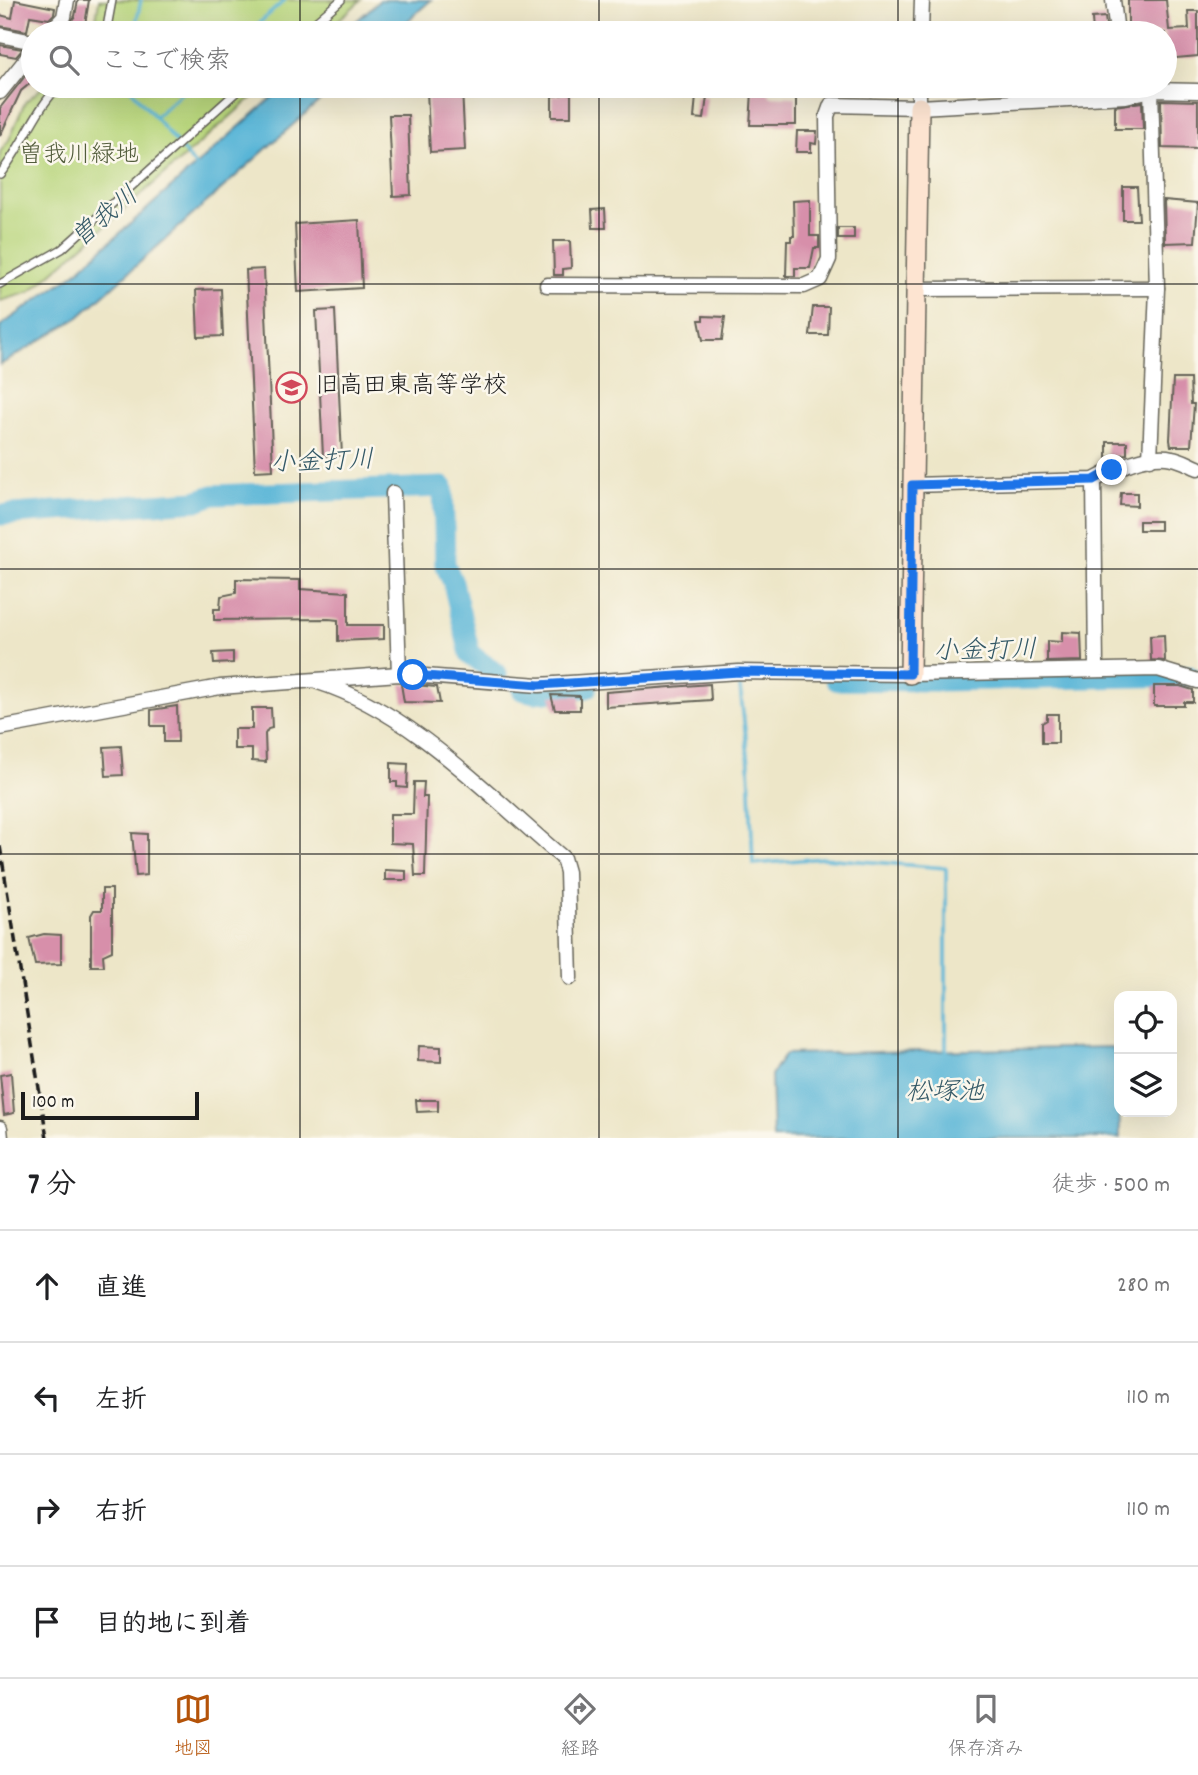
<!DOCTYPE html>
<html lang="ja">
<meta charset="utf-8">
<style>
:root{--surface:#fff;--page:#f2f2f2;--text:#202124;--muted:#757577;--line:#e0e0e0;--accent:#b45309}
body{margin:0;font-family:Dekko,"Klee One",sans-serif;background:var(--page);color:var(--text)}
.controls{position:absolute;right:21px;bottom:21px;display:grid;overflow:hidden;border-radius:14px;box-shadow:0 7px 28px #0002}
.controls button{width:63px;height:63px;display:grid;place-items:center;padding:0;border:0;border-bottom:2px solid var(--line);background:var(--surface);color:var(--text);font:35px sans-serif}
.scale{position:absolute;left:21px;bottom:18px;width:178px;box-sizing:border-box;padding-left:7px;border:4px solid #1c1c1c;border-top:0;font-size:19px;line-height:24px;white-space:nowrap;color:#1c1c1c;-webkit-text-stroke:5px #fbf7ec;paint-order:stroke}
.stop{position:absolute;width:21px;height:21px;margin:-16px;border:5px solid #1a73e8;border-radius:50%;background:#fff}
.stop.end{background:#1a73e8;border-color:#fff;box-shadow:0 2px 7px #0008}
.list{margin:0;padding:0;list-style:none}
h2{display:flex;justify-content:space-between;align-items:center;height:91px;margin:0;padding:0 28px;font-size:30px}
h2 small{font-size:23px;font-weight:400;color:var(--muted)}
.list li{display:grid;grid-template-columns:46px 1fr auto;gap:21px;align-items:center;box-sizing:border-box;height:112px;padding:0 28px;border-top:2px solid var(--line)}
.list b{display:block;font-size:26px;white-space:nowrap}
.list em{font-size:23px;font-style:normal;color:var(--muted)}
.icon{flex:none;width:38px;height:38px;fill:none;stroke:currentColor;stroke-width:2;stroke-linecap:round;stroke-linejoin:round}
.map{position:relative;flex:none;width:1198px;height:1138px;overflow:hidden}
.search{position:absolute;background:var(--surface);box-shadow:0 7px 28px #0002;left:21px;right:21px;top:21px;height:77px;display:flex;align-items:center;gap:18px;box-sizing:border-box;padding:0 24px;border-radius:38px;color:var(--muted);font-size:26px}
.sheet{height:539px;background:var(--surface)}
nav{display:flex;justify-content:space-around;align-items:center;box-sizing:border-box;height:98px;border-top:2px solid var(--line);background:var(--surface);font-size:19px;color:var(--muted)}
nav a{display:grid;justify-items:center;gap:4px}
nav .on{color:var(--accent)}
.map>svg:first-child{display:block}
.green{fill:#b8d57b;stroke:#6a784c;stroke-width:2}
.water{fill:#59b5d7;stroke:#3a687a;stroke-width:2}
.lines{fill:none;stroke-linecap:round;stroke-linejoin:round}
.stream{stroke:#59b5d7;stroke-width:3.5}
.river{stroke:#59b5d7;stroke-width:21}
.building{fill:#d78faa}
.lane-casing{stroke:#656358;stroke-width:10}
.street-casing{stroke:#656358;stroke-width:17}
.secondary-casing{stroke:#656358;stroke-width:22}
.lane{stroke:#fff;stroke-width:7}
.street{stroke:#fff;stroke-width:14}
.secondary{stroke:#fde4d1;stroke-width:19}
.rail{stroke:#1c1c1c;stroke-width:3.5;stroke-dasharray:10 5;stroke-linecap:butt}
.route{stroke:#1a73e8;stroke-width:9}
.grid{fill:none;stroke:#1c1c1c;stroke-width:2;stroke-opacity:0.55}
.labels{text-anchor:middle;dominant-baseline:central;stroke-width:5;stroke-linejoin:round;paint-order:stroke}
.park-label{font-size:24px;fill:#535d3d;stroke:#fbf7ec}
.poi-label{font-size:24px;fill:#1c1c1c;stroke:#fbf7ec;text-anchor:start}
.water-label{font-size:26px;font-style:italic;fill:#345967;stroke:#fbf7ec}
</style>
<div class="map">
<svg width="1198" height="1138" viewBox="0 0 1198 1138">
<rect width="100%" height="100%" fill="#fbf7ec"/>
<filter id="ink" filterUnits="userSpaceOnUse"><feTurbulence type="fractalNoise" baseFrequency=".0143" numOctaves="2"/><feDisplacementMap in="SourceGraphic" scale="14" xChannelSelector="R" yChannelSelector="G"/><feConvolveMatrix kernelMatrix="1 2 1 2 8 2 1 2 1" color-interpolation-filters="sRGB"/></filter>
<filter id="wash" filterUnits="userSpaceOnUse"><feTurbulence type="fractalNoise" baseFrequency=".00686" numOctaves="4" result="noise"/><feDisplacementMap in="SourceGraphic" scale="28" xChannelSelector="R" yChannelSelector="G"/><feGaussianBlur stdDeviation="1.57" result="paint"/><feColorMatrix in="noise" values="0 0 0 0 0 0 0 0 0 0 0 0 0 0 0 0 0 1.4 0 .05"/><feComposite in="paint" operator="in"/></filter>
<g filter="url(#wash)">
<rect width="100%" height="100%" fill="#ede6c8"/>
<!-- green -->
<g class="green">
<polygon points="99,0 361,0 324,33 94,33"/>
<polygon points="44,86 265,86 30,292 0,301 0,152 9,140 25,102"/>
</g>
<!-- water -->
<g class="water">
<polygon points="380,0 431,0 394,33 343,33"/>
<polygon points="285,86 336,86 79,317 0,365 0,326 74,274"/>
<polygon points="1111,1047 1119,1059 1120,1138 773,1138 771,1075 785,1054"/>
</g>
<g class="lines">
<!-- stream -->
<g class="stream">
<polyline points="134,33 141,0"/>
<polyline points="248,33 285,0"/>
<polyline points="128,86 155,117 189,86"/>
<polyline points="155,117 198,169"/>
<polyline points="739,679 749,764 753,864 823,858 946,868 946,1051"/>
</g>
<!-- river -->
<g class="river">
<polyline points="0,515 196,501 213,495 443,487 445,564 453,583 470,654 497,674"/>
<polyline points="836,680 938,681 1189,676"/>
<polyline points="522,690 535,693 587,688"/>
</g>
</g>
<g id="blocks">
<!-- building -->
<g class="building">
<polygon points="15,0 55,8 54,14 49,19 30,16 27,31 0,26 0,15 12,18"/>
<polygon points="78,0 89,0 84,31 62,33 75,16"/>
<polygon points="1128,0 1166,0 1169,30 1189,29 1188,11 1198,11 1198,56 1165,59 1165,33 1128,33"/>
<polygon points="1105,17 1107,33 1093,33 1092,18"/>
<polygon points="0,45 22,49 22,50 16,57 0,54"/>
<polygon points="33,66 33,81 21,91 0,136 0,108"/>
<polygon points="462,89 465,150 430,152 427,91"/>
<polygon points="752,91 768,92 770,96 796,97 796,125 750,125"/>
<polygon points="571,93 571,117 552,117 552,96"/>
<polygon points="696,96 707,97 704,119 694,118"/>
<polygon points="1161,100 1198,101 1198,149 1162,148"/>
<polygon points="1142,102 1143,129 1115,129 1115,106"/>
<polygon points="389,115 408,115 411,195 393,196"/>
<polygon points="797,131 817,131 816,144 811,143 811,152 796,152"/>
<polygon points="1123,187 1137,187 1139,220 1123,220"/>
<polygon points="810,200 810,236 819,236 819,248 814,248 810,268 795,268 795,276 786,276 787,241 791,241 791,236 794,236 793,201"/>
<polygon points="1164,200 1198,203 1195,242 1165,243"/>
<polygon points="605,209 606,228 593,228 592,210"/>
<polygon points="359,220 362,288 298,292 295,224"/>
<rect x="838" y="228" width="16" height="11"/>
<polygon points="553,241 570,241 571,268 563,269 563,275 554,275"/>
<polygon points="264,269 273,470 255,471 246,270"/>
<polygon points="221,289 223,336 198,337 196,290"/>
<polygon points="813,307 829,307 828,335 810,335"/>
<polygon points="335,310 342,456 323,456 316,311"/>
<polygon points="703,316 725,317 722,340 703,340 699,320 703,320"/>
<polygon points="1173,379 1190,379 1191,404 1194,404 1191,446 1171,446 1170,440"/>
<polygon points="1107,442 1127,442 1127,454 1107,458"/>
<polygon points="1121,493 1137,493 1137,506 1120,505"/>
<rect x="1139" y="521" width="21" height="9"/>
<polygon points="236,579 300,580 300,589 348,592 348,625 384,625 384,639 338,641 338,620 329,619 214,620 214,609 220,609 221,596 236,593"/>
<polygon points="1062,632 1081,633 1082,661 1047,662 1047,641 1062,642"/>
<polygon points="1164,635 1165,661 1151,660 1150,636"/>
<polygon points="233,652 233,663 214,664 213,653"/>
<polygon points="401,684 437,687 440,703 404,702"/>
<polygon points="710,684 711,700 606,707 606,692"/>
<polygon points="1154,686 1180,686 1193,690 1193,702 1184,702 1184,706 1154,706"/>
<polygon points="551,695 580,696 580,710 555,710"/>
<polygon points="177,706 178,742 164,742 164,726 151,726 151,710"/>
<polygon points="252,708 271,708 272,728 268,729 265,734 266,762 252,761 252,749 234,749 234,729 252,729"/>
<polygon points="1047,714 1058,714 1058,743 1042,743 1042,723 1047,720"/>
<polygon points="121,746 123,775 106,776 104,747"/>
<polygon points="391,763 408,764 407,788 397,787 397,782 391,782"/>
<polygon points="414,782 424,782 423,797 427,797 425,876 415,876 413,844 390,843 390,814 413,814"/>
<polygon points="132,833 147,834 147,875 136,876"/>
<polygon points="385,870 406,871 406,880 385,880"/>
<polygon points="102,889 112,889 112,951 103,955 104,966 91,966 91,915 94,910 102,910"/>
<polygon points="44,934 61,935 61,964 35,965 29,938"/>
<polygon points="419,1046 441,1047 441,1062 418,1061"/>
<polygon points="11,1073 14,1113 4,1115 0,1075"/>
<polygon points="416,1100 438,1100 438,1111 417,1112"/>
</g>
</g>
</g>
<g filter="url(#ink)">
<use href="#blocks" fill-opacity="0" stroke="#656358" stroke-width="2"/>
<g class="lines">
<defs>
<g id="lane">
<polyline points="106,33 112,0"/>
<polyline points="303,33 341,0"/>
<path d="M0 174C23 146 34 111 59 86"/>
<polyline points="0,284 62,249 243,86"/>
</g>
<g id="street">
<polyline points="1113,0 1117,33"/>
<polyline points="49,33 64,17 67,0"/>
<polyline points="921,33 922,0"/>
<polyline points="0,35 33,42"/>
<polyline points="0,92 33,51"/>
<polyline points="919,107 919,86"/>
<polyline points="547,285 804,286 820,279 829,259 827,116 831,105 919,107 1126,96 1151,90 1198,91"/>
<polyline points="917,289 1157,288"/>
<polyline points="1150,459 1157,288 1151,90"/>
<polyline points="1094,480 1096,669"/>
<path d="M912 485 1094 480C1114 469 1148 452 1172 458 1181 459 1190 465 1198 468"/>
<polyline points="393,493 399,674"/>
<path d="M318 682C412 712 488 795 563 858L567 872 570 978"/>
<polyline points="0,728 220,687 399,674 539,685 739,672 910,674 1158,669 1198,681"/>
<polyline points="0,1128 1,1138"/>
</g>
<polyline id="secondary" points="910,674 919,107"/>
</defs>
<!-- lane casing -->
<use href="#lane" class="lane-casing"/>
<!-- street casing -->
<use href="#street" class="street-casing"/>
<!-- secondary casing -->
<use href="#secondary" class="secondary-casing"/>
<!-- lane -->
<use href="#lane" class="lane"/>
<!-- street -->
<use href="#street" class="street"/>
<!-- secondary -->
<use href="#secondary" class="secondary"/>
<!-- rail -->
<polyline class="rail" points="0,846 47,1138"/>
</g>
</g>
<g class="lines" filter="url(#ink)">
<!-- route -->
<polyline class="route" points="413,675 539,685 739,672 910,674 912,485 1094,480 1112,470"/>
</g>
<!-- grid -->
<path class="grid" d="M300 0V33M599 0V33M898 0V33M300 86V1138M599 86V1138M898 86V1138M0 284H1198M0 569H1198M0 854H1198"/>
<!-- icons -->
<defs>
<symbol id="school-ring" viewBox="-11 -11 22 22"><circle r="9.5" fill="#fbf7ec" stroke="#d1495b" stroke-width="1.5"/><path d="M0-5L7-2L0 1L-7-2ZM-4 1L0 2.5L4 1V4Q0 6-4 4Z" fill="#d1495b"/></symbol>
</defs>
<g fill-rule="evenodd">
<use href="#school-ring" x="274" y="370" width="35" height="35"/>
</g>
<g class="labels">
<!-- park labels -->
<g class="park-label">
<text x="79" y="156">曽我川緑地</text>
</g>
<!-- poi labels -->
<g class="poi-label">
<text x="315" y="387">旧高田東高等学校</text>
</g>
<!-- water labels -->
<g class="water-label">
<text transform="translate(106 218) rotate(-40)">曽我川</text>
<text transform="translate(322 463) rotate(-2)">小金打川</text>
<text transform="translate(985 652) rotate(-1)">小金打川</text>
<text x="945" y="1093">松塚池</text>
</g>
</g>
</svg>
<div class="controls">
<button><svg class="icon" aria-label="locate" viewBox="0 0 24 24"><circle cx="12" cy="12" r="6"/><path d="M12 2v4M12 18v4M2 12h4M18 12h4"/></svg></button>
<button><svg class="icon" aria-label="layers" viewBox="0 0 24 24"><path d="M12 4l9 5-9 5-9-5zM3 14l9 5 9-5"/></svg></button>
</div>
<div class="scale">100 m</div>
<div class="stop" style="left:413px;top:675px"></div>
<div class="stop end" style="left:1112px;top:470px"></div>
<div class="search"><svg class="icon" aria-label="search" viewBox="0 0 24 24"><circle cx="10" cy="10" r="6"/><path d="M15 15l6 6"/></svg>ここで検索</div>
</div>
<section class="sheet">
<h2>7 分<small>徒歩 · 500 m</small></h2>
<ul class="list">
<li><svg class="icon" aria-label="ahead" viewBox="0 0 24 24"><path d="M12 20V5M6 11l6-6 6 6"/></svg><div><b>直進</b></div><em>280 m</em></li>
<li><svg class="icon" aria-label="left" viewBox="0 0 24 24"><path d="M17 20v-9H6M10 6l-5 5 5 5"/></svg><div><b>左折</b></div><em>110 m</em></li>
<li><svg class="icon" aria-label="right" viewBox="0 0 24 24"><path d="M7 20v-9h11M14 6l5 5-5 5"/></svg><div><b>右折</b></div><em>110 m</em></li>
<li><svg class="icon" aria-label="arrive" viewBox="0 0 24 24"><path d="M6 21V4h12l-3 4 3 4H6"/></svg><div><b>目的地に到着</b></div></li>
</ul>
</section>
<nav>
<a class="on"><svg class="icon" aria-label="map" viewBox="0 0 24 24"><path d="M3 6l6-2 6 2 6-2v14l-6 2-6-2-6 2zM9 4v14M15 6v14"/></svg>地図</a>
<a><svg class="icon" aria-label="directions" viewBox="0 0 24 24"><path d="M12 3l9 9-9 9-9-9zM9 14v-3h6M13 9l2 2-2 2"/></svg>経路</a>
<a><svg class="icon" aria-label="saved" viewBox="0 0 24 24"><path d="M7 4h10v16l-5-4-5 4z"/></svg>保存済み</a>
</nav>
